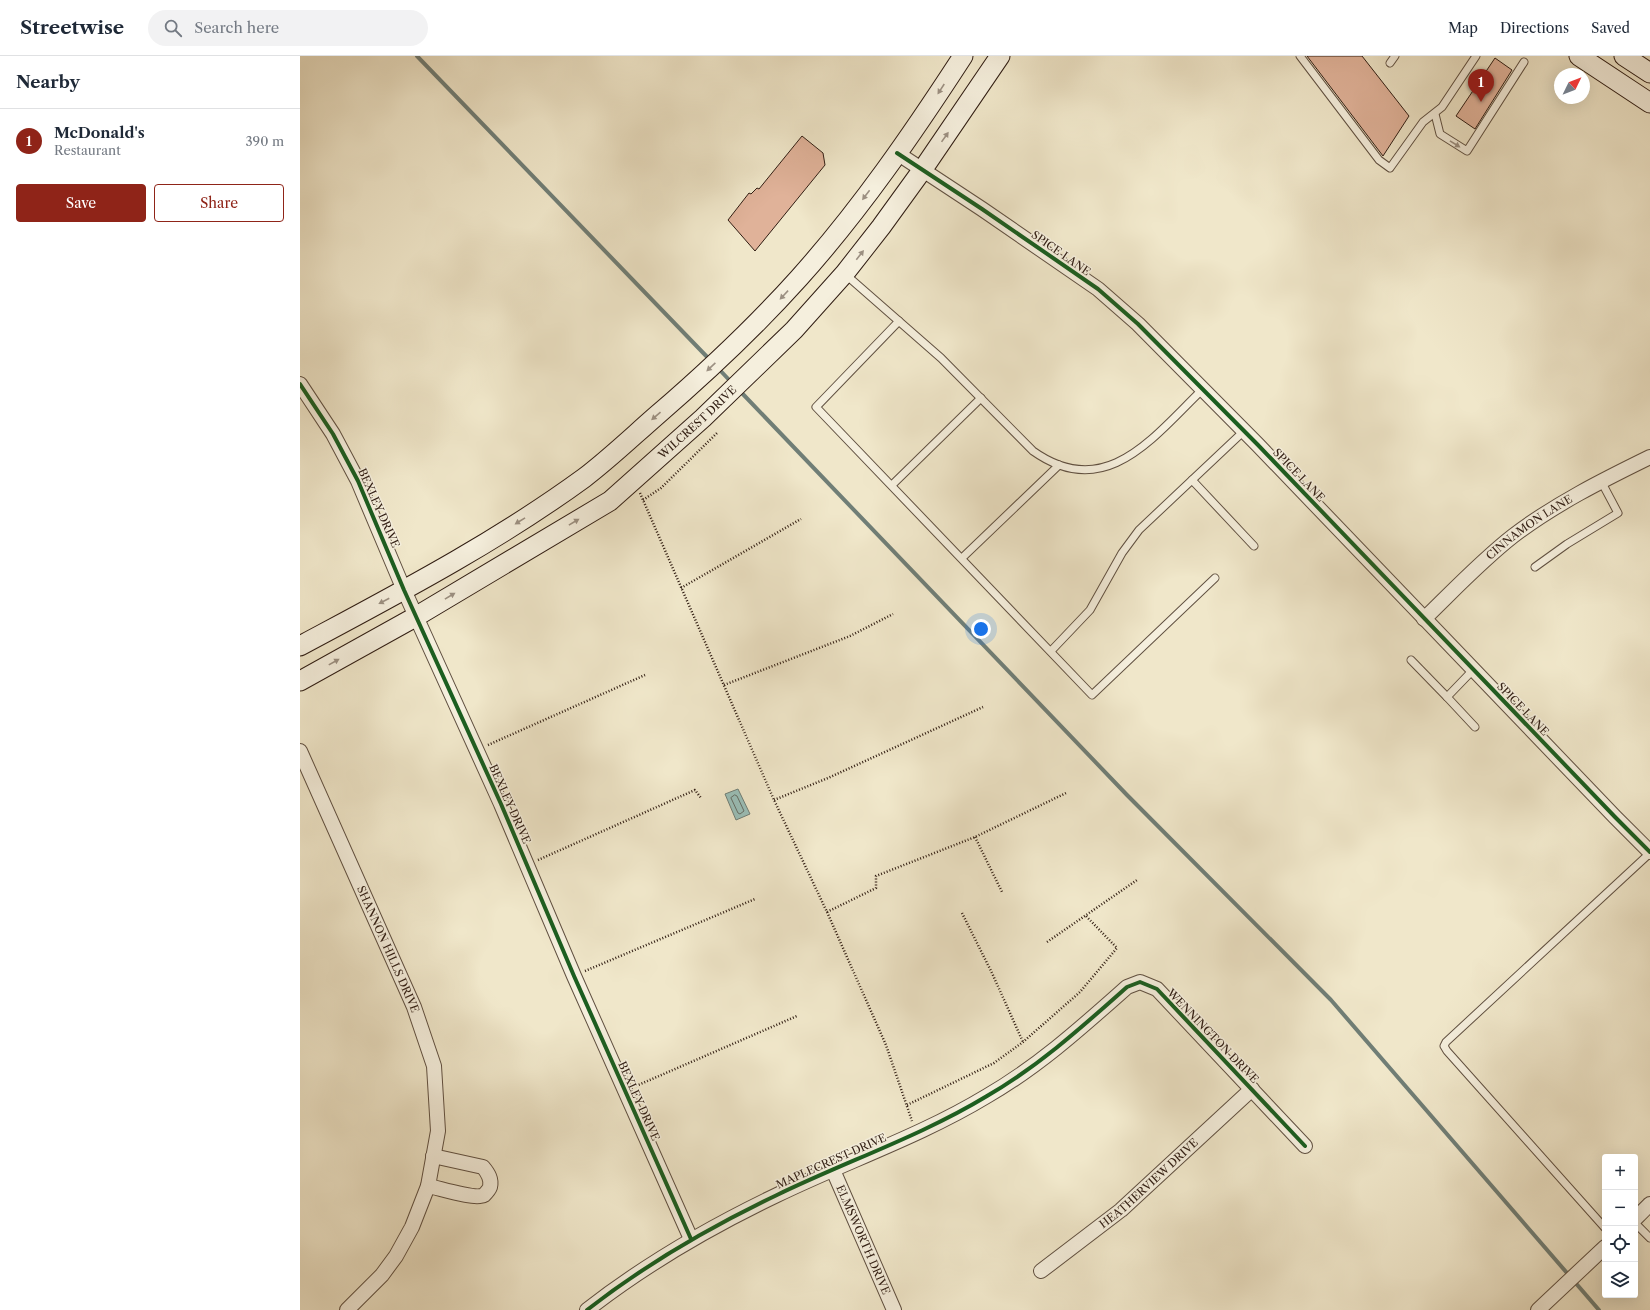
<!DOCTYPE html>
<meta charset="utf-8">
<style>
:root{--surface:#fff;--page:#f2f2f3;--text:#1f2937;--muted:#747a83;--line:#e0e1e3;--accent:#8f2418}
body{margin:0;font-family:"Libre Caslon Text",serif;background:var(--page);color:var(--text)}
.controls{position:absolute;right:12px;bottom:12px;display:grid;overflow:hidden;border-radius:4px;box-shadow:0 4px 16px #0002}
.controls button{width:36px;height:36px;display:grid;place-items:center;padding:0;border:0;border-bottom:1px solid var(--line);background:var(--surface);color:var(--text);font:20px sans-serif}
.compass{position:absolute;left:1254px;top:12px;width:36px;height:36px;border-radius:50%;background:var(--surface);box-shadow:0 4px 16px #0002;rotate:47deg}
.you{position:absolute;left:681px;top:573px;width:14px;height:14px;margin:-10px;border:3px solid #fff;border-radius:50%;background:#1a73e8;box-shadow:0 0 0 6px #1a73e833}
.badge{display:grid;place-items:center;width:26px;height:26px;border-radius:50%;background:var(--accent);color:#fff;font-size:13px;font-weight:700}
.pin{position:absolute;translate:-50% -33px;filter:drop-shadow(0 1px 2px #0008)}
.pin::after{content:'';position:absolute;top:21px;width:14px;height:12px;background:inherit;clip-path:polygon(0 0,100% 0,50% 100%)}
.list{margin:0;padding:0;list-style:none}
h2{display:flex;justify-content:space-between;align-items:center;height:52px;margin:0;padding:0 16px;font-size:17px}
h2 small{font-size:13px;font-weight:400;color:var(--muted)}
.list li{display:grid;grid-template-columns:26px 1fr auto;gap:12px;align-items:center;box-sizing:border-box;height:64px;padding:0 16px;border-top:1px solid var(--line)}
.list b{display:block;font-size:15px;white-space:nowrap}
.list p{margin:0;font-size:13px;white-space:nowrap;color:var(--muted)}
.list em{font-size:13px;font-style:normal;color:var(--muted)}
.actions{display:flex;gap:8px;padding:12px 16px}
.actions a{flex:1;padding:9px 0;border:1px solid var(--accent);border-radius:4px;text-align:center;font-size:14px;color:var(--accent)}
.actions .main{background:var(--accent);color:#fff}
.icon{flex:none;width:22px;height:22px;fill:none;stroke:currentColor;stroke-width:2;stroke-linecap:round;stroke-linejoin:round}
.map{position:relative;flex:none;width:1350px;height:1254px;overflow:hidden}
header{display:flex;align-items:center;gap:24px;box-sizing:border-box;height:56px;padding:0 20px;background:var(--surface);border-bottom:1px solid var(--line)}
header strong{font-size:19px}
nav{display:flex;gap:22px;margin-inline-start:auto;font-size:14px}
.search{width:280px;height:36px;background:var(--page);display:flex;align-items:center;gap:10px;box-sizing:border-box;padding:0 14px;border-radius:22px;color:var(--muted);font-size:15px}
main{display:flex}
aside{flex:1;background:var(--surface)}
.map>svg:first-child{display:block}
.water{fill:#9abfb8;stroke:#707e76}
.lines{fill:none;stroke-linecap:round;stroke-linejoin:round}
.shore{stroke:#656e66;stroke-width:1}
.stream{stroke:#707e76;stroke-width:4}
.building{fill:#e0b299;stroke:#301d13}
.service-casing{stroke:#605041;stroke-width:9}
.minor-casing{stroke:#605041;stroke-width:16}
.secondary-casing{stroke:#301d13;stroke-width:21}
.path{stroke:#301d13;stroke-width:2.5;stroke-dasharray:1 2;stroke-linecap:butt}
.service{stroke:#f5efdd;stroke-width:7}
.minor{stroke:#f5efdd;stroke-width:14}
.secondary{stroke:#f5efdd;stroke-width:19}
.cycleway-casing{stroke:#f5efdd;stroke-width:6}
.cycleway{stroke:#1b5e20;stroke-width:4}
.oneway{fill:#9c9082}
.labels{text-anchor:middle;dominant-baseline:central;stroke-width:3;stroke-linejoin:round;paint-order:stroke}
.street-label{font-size:11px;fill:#301d13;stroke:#f5efdd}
</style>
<header>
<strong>Streetwise</strong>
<div class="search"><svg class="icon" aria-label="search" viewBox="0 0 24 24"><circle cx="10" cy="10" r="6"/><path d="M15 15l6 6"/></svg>Search here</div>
<nav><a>Map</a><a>Directions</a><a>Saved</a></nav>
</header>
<main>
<aside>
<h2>Nearby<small></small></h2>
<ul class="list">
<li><span class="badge">1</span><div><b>McDonald's</b><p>Restaurant</p></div><em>390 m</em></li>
</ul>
<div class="actions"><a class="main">Save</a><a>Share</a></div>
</aside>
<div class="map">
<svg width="1350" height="1254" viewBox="0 0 1350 1254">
<rect width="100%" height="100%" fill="#f0e7ca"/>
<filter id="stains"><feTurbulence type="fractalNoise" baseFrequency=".005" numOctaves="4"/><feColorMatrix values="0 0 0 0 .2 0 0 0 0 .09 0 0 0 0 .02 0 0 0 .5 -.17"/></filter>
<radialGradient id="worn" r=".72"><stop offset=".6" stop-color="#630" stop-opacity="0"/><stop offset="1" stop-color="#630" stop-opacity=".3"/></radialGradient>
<!-- water -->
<polygon class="water" points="438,733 450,758 436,764 425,738"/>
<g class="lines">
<!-- shore -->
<polygon class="shore" points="435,739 437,740 444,755 440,758 438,757 431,742"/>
<!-- stream -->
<g class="stream">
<polyline points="117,0 411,305"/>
<polyline points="417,311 432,327"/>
<polyline points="439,334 827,739 1031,944 1299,1254"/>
</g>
</g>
<!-- building -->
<g class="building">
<polygon points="1007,0 1062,0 1109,60 1083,100"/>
<polygon points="1195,2 1212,14 1175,73 1156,60"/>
<polygon points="502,80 523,97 525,109 455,195 428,164 449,137 451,138 457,132 459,133"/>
</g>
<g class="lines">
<defs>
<g id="service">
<polyline points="1000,0 1079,104 1090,112 1123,66 1142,51 1176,0"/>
<polyline points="1090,7 1095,0"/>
<polyline points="1135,58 1140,78 1167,95 1224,6"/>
<path d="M545 218 641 302 733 395C806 447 854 380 903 333"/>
<polyline points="599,265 516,351 792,639 915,522"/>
<polyline points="892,424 954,490"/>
<polyline points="592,429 681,342"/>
<polyline points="662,502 759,409"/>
<polyline points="1235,511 1267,488 1318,457 1301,425"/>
<polyline points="751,595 790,554 822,497 839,474 944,375"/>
<polyline points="1111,604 1147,641 1173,614"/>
<polyline points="1147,641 1175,671"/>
<polyline points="1335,1167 1350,1182"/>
<polyline points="1305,1172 1147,995 1144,990 1146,986 1350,797"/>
</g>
<g id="minor">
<polyline points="597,97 682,153 798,233 838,268 958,389 1315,761 1350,796"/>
<polyline points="0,328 33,378 58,425 104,534 201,748 274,920 391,1183"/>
<path id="s1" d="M1124 563C1153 535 1181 505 1213 480 1255 448 1303 424 1350 401"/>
<path id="s2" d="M0 695 114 951 134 1010 138 1075 128 1130 112 1171 96 1200 82 1219 47 1254"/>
<path id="s3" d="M533 1114 594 1254"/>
<path d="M128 1130C139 1132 175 1144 184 1139 186 1137 189 1134 190 1131 192 1123 188 1117 183 1111L133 1100"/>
<polyline points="1335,1163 1350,1148"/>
<path id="s4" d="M741 1215 821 1154 952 1033"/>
<path d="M287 1254C346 1208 410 1171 477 1139 547 1105 621 1080 687 1040 739 1010 783 970 827 931L840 926 857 933 1005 1090"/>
<polyline points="1238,1254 1305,1191"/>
</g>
<g id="secondary">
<polyline points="1279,0 1350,47"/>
<polyline points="1324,0 1350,17"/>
<path d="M0 590C97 538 195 487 284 422 309 403 332 381 356 360 406 317 455 271 499 222 560 154 613 77 663 0"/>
<path id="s5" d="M0 625 117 560 310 445 403 362 494 274 545 217 581 171 623 113 700 0"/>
</g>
</defs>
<!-- service casing -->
<use href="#service" class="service-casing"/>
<!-- minor casing -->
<use href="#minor" class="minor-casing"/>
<!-- secondary casing -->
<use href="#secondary" class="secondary-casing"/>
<!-- path -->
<g class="path">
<polyline points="340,437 474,744 527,856 586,989 612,1065"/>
<polyline points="343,444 361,432 417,377"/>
<polyline points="381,532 501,463"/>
<polyline points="424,629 550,580 593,558"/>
<polyline points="188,689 345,619"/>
<polyline points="474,744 528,722 683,651"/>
<polyline points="675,781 702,836"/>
<polyline points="238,804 395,734 401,742"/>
<polyline points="527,856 576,832 576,820 675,781 766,737"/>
<polyline points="662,857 692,917 723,986"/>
<polyline points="747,886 837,824"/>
<polyline points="285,915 455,843"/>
<polyline points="336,1030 497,960"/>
<polyline points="607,1049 694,1007 723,986 780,936 817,892 786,860"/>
</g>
<!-- service -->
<use href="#service" class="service"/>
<!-- minor -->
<use href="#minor" class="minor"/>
<!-- secondary -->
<use href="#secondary" class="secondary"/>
<defs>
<g id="cycleway">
<polyline points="597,97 682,153 798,233 838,268 958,389 1315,761 1350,796"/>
<polyline points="0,328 33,378 58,425 104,534 201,748 274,920 391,1183"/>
<path d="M287 1254C346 1208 410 1171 477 1139 547 1105 621 1080 687 1040 739 1010 783 970 827 931L840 926 857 933 1005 1090"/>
</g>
</defs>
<!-- cycleway casing -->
<use href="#cycleway" class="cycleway-casing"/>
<!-- cycleway -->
<use href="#cycleway" class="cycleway"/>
</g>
<!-- one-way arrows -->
<defs><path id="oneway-solid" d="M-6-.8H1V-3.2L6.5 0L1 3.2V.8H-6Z"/></defs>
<g class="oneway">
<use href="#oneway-solid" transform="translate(641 33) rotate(123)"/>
<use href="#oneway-solid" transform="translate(645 81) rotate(-55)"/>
<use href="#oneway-solid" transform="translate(1155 88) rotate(32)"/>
<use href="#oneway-solid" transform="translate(566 139) rotate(127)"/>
<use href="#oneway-solid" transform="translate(560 199) rotate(-52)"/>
<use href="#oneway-solid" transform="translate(484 239) rotate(133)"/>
<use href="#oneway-solid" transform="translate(411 311) rotate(137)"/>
<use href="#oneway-solid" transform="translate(356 360) rotate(139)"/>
<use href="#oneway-solid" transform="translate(220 465) rotate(148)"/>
<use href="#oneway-solid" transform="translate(274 466) rotate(-31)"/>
<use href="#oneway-solid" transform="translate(150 540) rotate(-31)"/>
<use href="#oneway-solid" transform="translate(84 545) rotate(152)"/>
<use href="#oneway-solid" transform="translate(34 606) rotate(-29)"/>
</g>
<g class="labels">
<!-- street labels -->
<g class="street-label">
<text transform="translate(761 197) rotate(35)">SPICE LANE</text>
<text stroke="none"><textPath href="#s5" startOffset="476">WILCREST DRIVE</textPath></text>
<text transform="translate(999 419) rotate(46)">SPICE LANE</text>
<text transform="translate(79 452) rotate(66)">BEXLEY DRIVE</text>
<text stroke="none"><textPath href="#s1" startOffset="140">CINNAMON LANE</textPath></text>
<text transform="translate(1223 653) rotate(46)">SPICE LANE</text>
<text transform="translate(210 748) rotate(66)">BEXLEY DRIVE</text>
<text stroke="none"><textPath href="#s2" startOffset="217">SHANNON HILLS DRIVE</textPath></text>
<text transform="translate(913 980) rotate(46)">WENNINGTON DRIVE</text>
<text transform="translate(339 1045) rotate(66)">BEXLEY DRIVE</text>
<text transform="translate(531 1105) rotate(-24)">MAPLECREST DRIVE</text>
<text stroke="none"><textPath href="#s4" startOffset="139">HEATHERVIEW DRIVE</textPath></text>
<text stroke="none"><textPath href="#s3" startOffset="76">ELMSWORTH DRIVE</textPath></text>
</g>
</g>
<rect width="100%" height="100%" filter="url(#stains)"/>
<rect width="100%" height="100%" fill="url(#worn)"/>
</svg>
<div class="controls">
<button>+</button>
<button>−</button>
<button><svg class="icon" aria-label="locate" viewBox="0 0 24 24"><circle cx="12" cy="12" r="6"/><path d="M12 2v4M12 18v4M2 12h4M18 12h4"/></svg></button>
<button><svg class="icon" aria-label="layers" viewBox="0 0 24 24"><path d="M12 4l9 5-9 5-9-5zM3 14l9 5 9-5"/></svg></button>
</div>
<svg class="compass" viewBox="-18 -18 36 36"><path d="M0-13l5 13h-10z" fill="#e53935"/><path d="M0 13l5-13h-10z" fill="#747a83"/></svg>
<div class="you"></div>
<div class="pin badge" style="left:1181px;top:46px">1</div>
</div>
</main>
